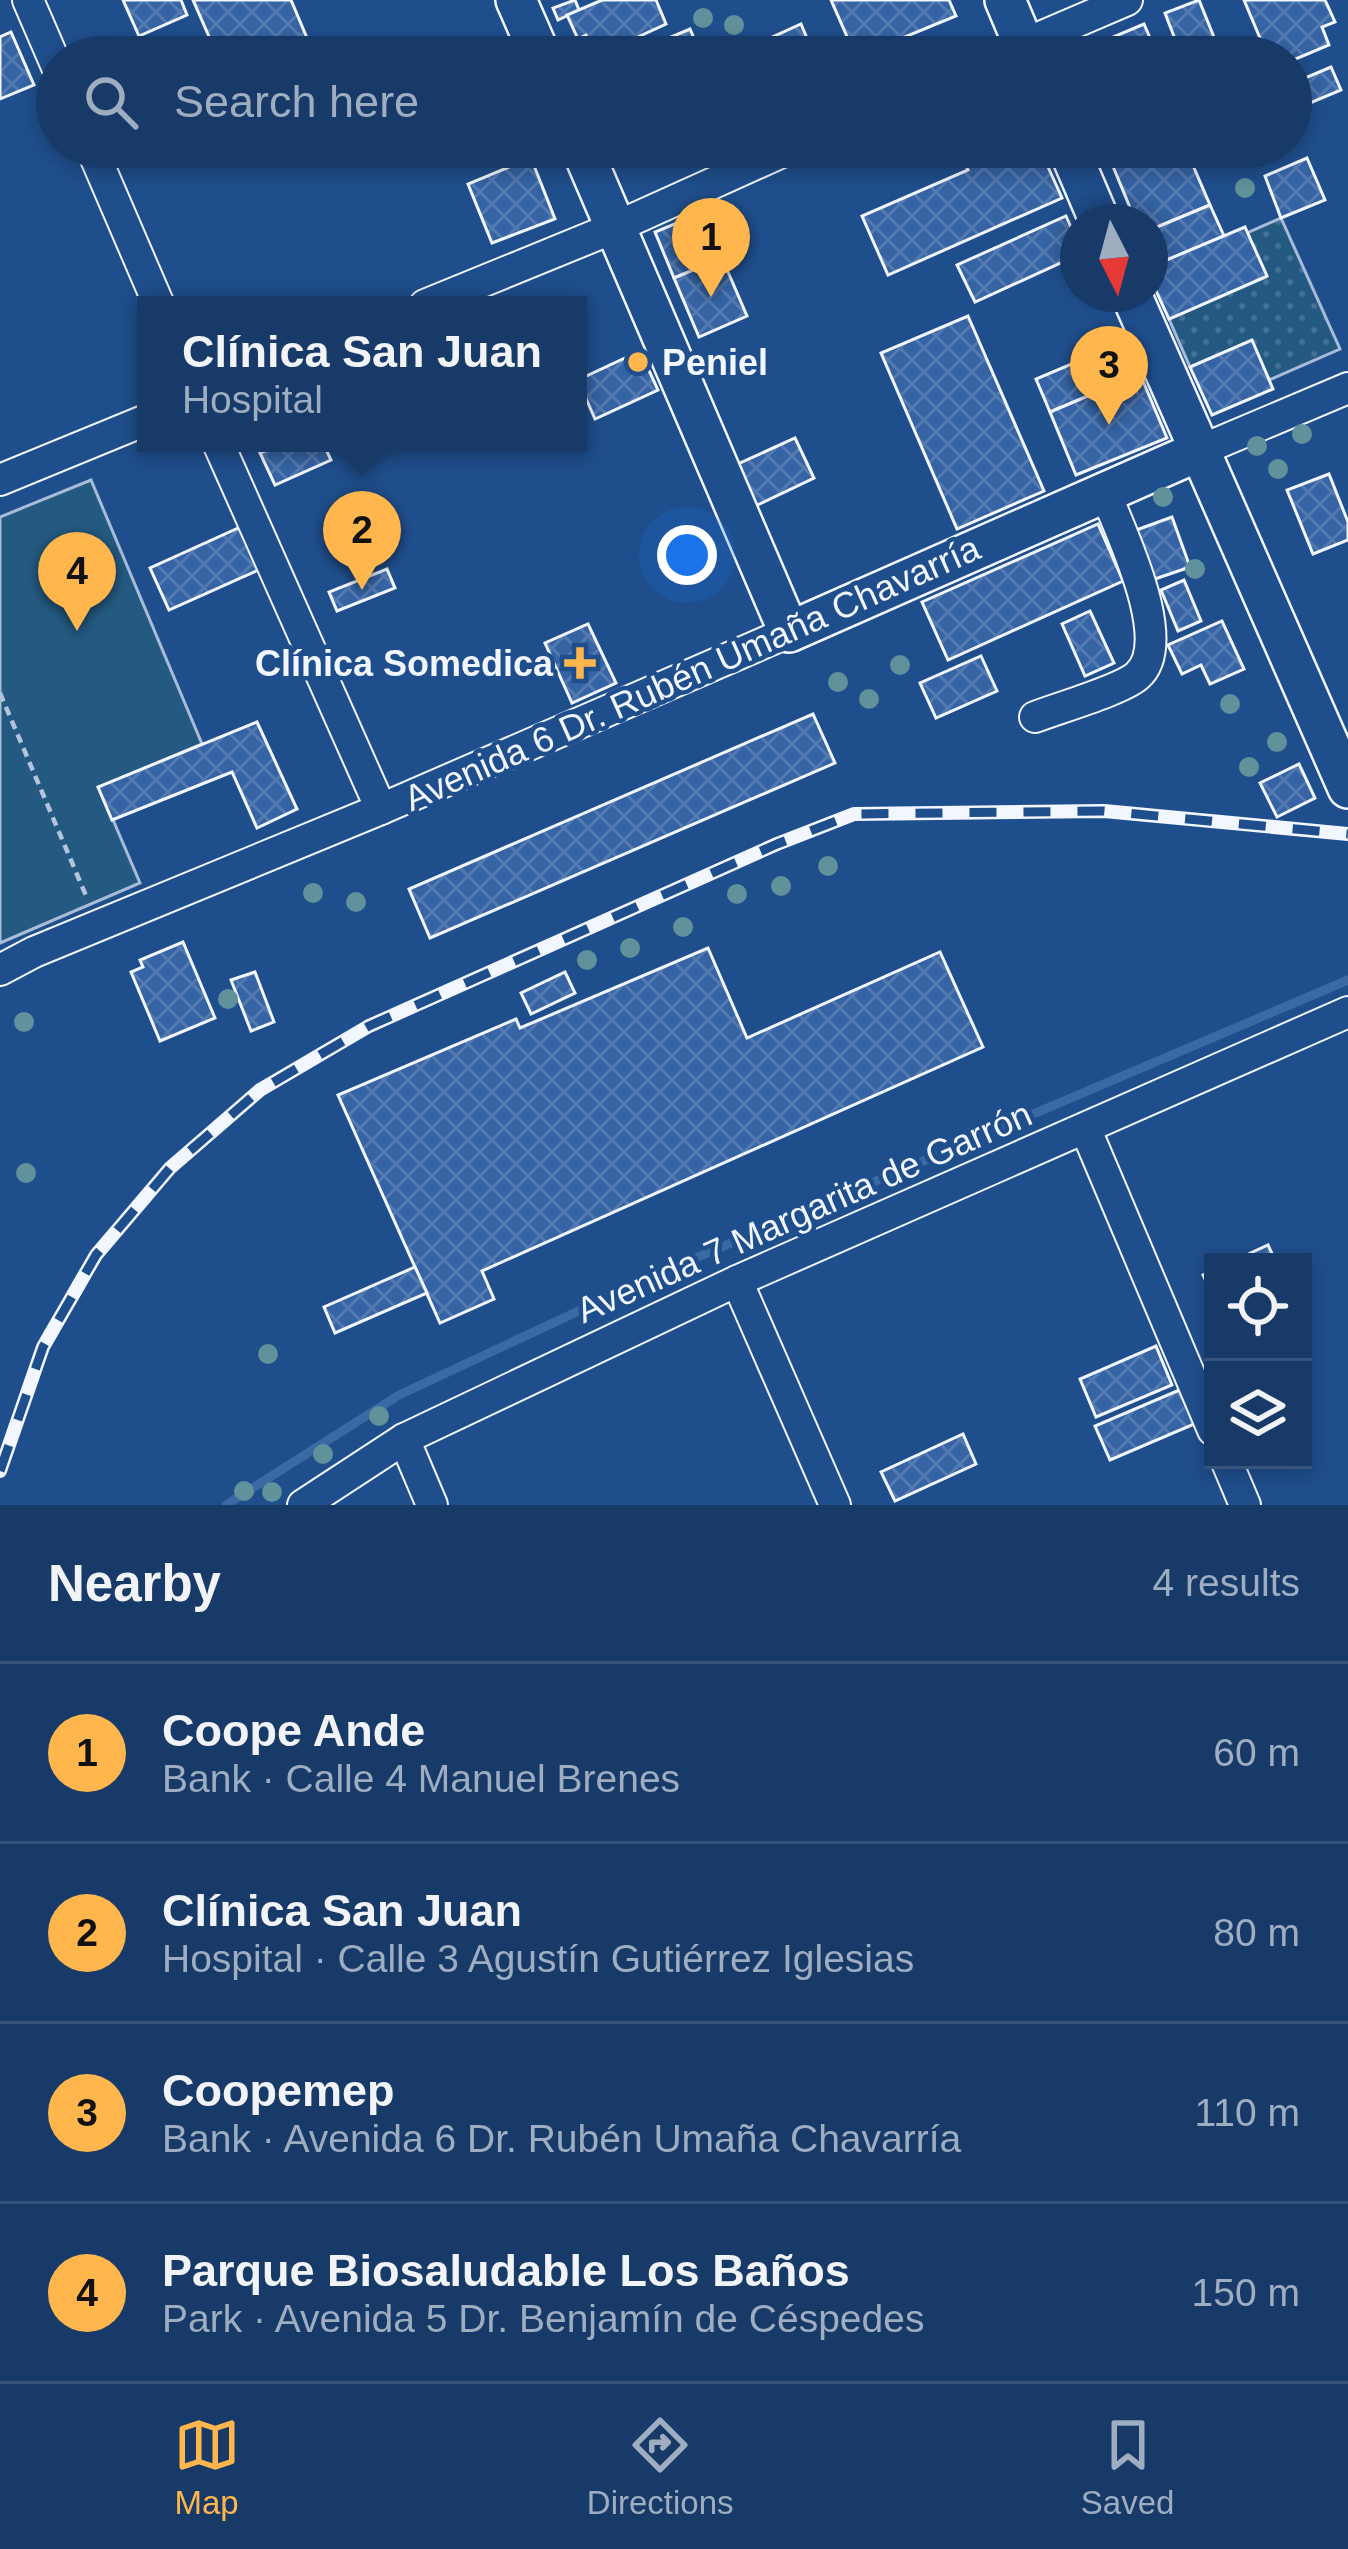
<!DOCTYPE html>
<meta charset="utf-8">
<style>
:root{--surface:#173a69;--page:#244571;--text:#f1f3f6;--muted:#9eadc0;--line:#36547d;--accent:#ffb74d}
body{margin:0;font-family:Helvetica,sans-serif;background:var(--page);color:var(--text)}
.controls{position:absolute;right:36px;bottom:36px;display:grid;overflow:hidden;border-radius:0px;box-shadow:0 6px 18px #0003}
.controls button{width:108px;height:108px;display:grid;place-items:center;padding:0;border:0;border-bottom:3px solid var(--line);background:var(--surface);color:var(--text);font:60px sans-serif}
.compass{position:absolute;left:1060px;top:204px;width:108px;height:108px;border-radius:50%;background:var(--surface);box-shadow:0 6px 18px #0003;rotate:174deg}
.you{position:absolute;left:687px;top:555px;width:42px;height:42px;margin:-30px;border:9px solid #fff;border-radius:50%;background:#1a73e8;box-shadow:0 0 0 18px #1a73e833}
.badge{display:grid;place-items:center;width:78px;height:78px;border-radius:50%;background:var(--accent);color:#111;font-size:39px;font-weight:700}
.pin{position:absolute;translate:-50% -99px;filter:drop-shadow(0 3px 6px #0008)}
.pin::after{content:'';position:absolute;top:63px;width:42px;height:36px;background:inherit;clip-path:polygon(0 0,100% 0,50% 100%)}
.popup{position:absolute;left:137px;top:296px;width:450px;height:156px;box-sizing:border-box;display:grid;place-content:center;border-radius:0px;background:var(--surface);filter:drop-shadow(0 3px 9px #0005);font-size:39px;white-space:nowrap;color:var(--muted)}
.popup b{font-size:45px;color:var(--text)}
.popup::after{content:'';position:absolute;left:50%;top:100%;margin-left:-24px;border:24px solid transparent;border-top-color:var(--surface)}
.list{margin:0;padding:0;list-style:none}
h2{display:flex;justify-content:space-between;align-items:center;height:156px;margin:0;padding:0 48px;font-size:51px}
h2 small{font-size:39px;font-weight:400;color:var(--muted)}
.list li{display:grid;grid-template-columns:78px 1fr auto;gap:36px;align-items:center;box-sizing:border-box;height:180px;padding:0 48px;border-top:3px solid var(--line)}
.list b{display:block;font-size:45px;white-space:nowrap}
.list p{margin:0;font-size:39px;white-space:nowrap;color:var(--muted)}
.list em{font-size:39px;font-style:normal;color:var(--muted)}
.icon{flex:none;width:66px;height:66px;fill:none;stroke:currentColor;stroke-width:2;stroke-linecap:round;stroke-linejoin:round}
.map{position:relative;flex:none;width:1348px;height:1505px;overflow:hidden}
.search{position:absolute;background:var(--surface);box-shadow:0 6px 18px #0003;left:36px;right:36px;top:36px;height:132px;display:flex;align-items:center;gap:30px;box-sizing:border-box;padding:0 42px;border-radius:66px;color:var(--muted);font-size:45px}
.sheet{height:876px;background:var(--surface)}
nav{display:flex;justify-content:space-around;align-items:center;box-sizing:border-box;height:168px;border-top:3px solid var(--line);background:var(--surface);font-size:33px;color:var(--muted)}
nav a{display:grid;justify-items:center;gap:6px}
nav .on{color:var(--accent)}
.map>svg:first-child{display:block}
.grass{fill:url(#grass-dots);stroke:#a8bbd7;stroke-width:3}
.park{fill:#245a82;stroke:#a8bbd7;stroke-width:3}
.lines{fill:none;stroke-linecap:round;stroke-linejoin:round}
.stream{stroke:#3b69a3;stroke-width:9}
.building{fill:url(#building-cross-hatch);stroke:#f2f6ff;stroke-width:3}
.minor-casing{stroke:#f2f6ff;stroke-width:34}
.major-casing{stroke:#f2f6ff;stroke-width:44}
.path{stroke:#b3c4dc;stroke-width:4.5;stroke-dasharray:9 6;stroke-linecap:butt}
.minor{stroke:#1f4e8c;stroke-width:30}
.major{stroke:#1f4e8c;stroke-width:39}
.rail-casing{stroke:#f2f6ff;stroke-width:14}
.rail{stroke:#1f4e8c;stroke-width:9;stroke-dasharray:27;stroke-linecap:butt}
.tree{fill:#61919a}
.poi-dot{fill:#ffb74d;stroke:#1f4e8c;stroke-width:4.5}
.labels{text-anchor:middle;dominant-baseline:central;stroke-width:9;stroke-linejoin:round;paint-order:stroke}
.poi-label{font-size:36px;font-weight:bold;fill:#f2f6ff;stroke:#1f4e8c;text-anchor:start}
.street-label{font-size:36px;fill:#f2f6ff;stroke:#1f4e8c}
</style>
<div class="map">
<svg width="1348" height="1505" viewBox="0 0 1348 1505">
<defs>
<pattern id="grass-dots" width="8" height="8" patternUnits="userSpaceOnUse" patternTransform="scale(3)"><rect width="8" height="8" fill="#245a82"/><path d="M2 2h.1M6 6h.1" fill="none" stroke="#447295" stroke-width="1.8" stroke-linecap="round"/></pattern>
<pattern id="building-cross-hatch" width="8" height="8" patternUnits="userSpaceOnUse" patternTransform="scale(3)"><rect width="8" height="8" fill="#3563a3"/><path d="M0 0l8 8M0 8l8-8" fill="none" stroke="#537ab1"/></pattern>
</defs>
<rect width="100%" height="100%" fill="#1f4e8c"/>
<!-- grass -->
<polygon class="grass" points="1281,218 1340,349 1269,380 1251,341 1190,367 1169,319 1266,277 1247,233"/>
<!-- park -->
<polygon class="park" points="91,480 202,744 99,787 140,883 0,943 0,517"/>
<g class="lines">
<!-- stream -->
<polyline class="stream" points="226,1505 399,1395 658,1274 1348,980"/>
</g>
<!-- building -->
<g class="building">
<polygon points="123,0 181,0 187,15 139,36"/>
<polygon points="193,0 291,0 315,57 218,57"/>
<polygon points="575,0 579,10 558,20 553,8"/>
<polygon points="602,0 656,0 666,24 638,37 643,49 690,29 702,57 595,57 586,35 578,39 567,15"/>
<polygon points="831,0 949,0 956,16 856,57"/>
<polygon points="1199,0 1222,57 1182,57 1165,13"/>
<polygon points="1244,0 1325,0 1335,22 1322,27 1329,45 1291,61 1291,57 1268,57"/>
<polygon points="801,24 815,57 776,57 768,39"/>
<polygon points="1144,24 1157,54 1150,57 1066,57"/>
<polygon points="11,32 34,85 0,99 0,37"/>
<polygon points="768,39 776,57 747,57 744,50"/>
<polygon points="1331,67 1341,90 1296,109 1291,84"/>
<polygon points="663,147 694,147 668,158"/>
<polygon points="958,147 1039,147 1062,198 888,275 862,216 968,170"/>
<polygon points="1105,147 1185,147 1210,205 1150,230 1150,222 1136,222"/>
<polygon points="531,158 555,219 492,243 468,184"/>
<polygon points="1307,158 1325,200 1281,218 1265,176"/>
<polygon points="1210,205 1224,236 1155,265 1150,253 1150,230"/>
<polygon points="711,209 730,255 674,278 655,232"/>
<polygon points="1066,216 1078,243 1078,255 975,302 957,265"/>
<polygon points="1245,227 1267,276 1169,319 1150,278 1150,267"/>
<polygon points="722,258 747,316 699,337 674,278"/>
<polygon points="968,316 1044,491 957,529 881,353"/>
<polygon points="1252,340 1273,389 1212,415 1190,367"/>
<polygon points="1126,341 1140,374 1050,412 1036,379"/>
<polygon points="640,351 658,390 595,419 578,380"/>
<polygon points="1140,374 1167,438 1076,475 1050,412"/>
<polygon points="795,438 814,478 749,509 729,468"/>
<polygon points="284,443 323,443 331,460 275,485 260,453"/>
<polygon points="1329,474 1348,522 1348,540 1313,554 1287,490"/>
<polygon points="1172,517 1190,567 1149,581 1131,532"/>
<polygon points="1098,524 1123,581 948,660 922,602"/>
<polygon points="245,525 265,567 169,610 150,568"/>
<polygon points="387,569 395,588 337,611 329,592"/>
<polygon points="1184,580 1201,621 1178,631 1161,590"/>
<polygon points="1090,611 1114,663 1085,676 1062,624"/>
<polygon points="1222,621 1244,669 1210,684 1201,665 1182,674 1168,645"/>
<polygon points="588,624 616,683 572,703 545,643"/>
<polygon points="981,656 997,691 936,718 920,683"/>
<polygon points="813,714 835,763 430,938 409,889"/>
<polygon points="257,722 297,809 257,828 232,772 112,820 98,787"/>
<polygon points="1299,764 1315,798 1277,817 1260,783"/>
<polygon points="183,942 215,1018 160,1041 131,972 143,967 140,960"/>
<polygon points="708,948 747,1038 940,952 983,1047 482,1271 494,1299 440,1323 338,1095 516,1019 520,1028"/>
<polygon points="255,972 274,1022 251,1031 231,980"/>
<polygon points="565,972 575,993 531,1014 521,993"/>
<polygon points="1268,1245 1276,1262 1231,1262"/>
<polygon points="415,1267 427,1293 335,1333 324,1307"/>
<polygon points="1213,1270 1213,1297 1203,1275"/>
<polygon points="1156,1346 1172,1385 1096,1417 1080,1379"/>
<polygon points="1184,1388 1199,1422 1110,1460 1095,1426"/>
<polygon points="963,1434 976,1464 895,1501 881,1472"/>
</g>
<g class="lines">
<defs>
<g id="minor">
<polyline points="28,0 57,67"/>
<polyline points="994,57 1127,0"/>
<polyline points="91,147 159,305"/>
<polyline points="425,305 616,227 793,147"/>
<polyline points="218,443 381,809"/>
<polyline points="1199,451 1348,388"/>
<polyline points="0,480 146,420"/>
<path d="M1035 717C1058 708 1121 690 1137 676 1176 643 1120 531 1105 492"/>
<polyline points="0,970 34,952 381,809 789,632"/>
<polyline points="1086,1130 1213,1430"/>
<polyline points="737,1281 835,1505"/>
<polyline points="404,1439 432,1505"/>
<polyline points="1226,1460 1245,1505"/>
<polyline points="303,1505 404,1439 737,1281 1348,1012"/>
</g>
<g id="major">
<polyline points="516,0 541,57"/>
<polyline points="1005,0 1029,57"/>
<polyline points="581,147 789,632 1199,451"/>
<polyline points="1068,147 1100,222"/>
<polyline points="1131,294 1348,788"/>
</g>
</defs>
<!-- minor casing -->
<use href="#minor" class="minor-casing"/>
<!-- major casing -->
<use href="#major" class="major-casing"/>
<!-- path -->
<polyline class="path" points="0,693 87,898"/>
<!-- minor -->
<use href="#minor" class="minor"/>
<!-- major -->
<use href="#major" class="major"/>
<defs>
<polyline id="rail" points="0,1471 43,1347 96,1255 170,1168 260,1090 369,1026 777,844 854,814 1104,811 1348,834"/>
</defs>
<!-- rail casing -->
<use href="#rail" class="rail-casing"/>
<!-- rail -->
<use href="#rail" class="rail"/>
</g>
<!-- trees -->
<g class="tree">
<circle cx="703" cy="18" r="10"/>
<circle cx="734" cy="25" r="10"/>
<circle cx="1245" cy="188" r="10"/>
<circle cx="1302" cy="434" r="10"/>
<circle cx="1257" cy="446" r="10"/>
<circle cx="1278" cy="469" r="10"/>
<circle cx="1163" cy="497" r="10"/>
<circle cx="1195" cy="569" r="10"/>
<circle cx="900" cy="665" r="10"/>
<circle cx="838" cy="682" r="10"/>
<circle cx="869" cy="699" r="10"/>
<circle cx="1230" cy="704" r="10"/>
<circle cx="1277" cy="742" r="10"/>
<circle cx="1249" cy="767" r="10"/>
<circle cx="828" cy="866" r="10"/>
<circle cx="781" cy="886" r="10"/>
<circle cx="313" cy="893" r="10"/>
<circle cx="737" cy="894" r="10"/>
<circle cx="356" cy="902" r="10"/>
<circle cx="683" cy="927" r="10"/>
<circle cx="630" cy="948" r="10"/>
<circle cx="587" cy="960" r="10"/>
<circle cx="228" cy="999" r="10"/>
<circle cx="24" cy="1022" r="10"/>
<circle cx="26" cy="1173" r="10"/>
<circle cx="268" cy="1354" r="10"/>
<circle cx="379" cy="1416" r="10"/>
<circle cx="323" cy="1454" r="10"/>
<circle cx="244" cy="1491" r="10"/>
<circle cx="272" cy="1492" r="10"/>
</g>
<!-- markers -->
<g class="poi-dot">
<circle cx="638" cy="362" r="12"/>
<path d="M574 645h12v12h12v12h-12v12h-12v-12h-12v-12h12z"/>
</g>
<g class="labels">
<!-- poi labels -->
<g class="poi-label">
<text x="662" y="362">Peniel</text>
<text x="553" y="663" text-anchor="end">Clínica Somedica</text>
</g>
<!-- street labels -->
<g class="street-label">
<text transform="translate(692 673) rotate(-24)">Avenida 6 Dr. Rubén Umaña Chavarría</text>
<text transform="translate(804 1212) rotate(-24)">Avenida 7 Margarita de Garrón</text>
</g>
</g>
</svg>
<div class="controls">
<button><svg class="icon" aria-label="locate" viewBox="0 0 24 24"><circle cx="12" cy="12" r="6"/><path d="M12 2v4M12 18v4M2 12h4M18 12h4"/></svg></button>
<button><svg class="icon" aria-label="layers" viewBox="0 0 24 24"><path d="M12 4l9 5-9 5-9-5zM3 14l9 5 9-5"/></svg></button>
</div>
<svg class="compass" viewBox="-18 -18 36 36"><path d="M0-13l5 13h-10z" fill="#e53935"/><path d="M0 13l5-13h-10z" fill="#9eadc0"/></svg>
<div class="you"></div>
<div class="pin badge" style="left:711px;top:297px">1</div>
<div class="pin badge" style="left:362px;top:590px">2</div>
<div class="popup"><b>Clínica San Juan</b>Hospital</div>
<div class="pin badge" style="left:1109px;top:425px">3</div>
<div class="pin badge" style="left:77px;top:631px">4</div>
<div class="search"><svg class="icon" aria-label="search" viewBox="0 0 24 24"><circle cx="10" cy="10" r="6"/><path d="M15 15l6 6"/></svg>Search here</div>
</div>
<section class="sheet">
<h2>Nearby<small>4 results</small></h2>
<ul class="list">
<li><span class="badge">1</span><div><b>Coope Ande</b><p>Bank · Calle 4 Manuel Brenes</p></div><em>60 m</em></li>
<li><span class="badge">2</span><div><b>Clínica San Juan</b><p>Hospital · Calle 3 Agustín Gutiérrez Iglesias</p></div><em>80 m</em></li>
<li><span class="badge">3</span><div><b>Coopemep</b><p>Bank · Avenida 6 Dr. Rubén Umaña Chavarría</p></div><em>110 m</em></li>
<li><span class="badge">4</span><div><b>Parque Biosaludable Los Baños</b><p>Park · Avenida 5 Dr. Benjamín de Céspedes</p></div><em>150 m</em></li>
</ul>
</section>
<nav>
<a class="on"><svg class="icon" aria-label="map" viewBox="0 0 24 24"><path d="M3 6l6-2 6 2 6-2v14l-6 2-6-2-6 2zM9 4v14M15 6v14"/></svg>Map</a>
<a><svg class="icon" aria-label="directions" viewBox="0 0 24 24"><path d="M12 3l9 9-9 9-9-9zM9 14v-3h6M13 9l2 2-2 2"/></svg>Directions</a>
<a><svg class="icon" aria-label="saved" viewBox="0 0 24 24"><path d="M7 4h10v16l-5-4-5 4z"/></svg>Saved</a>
</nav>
